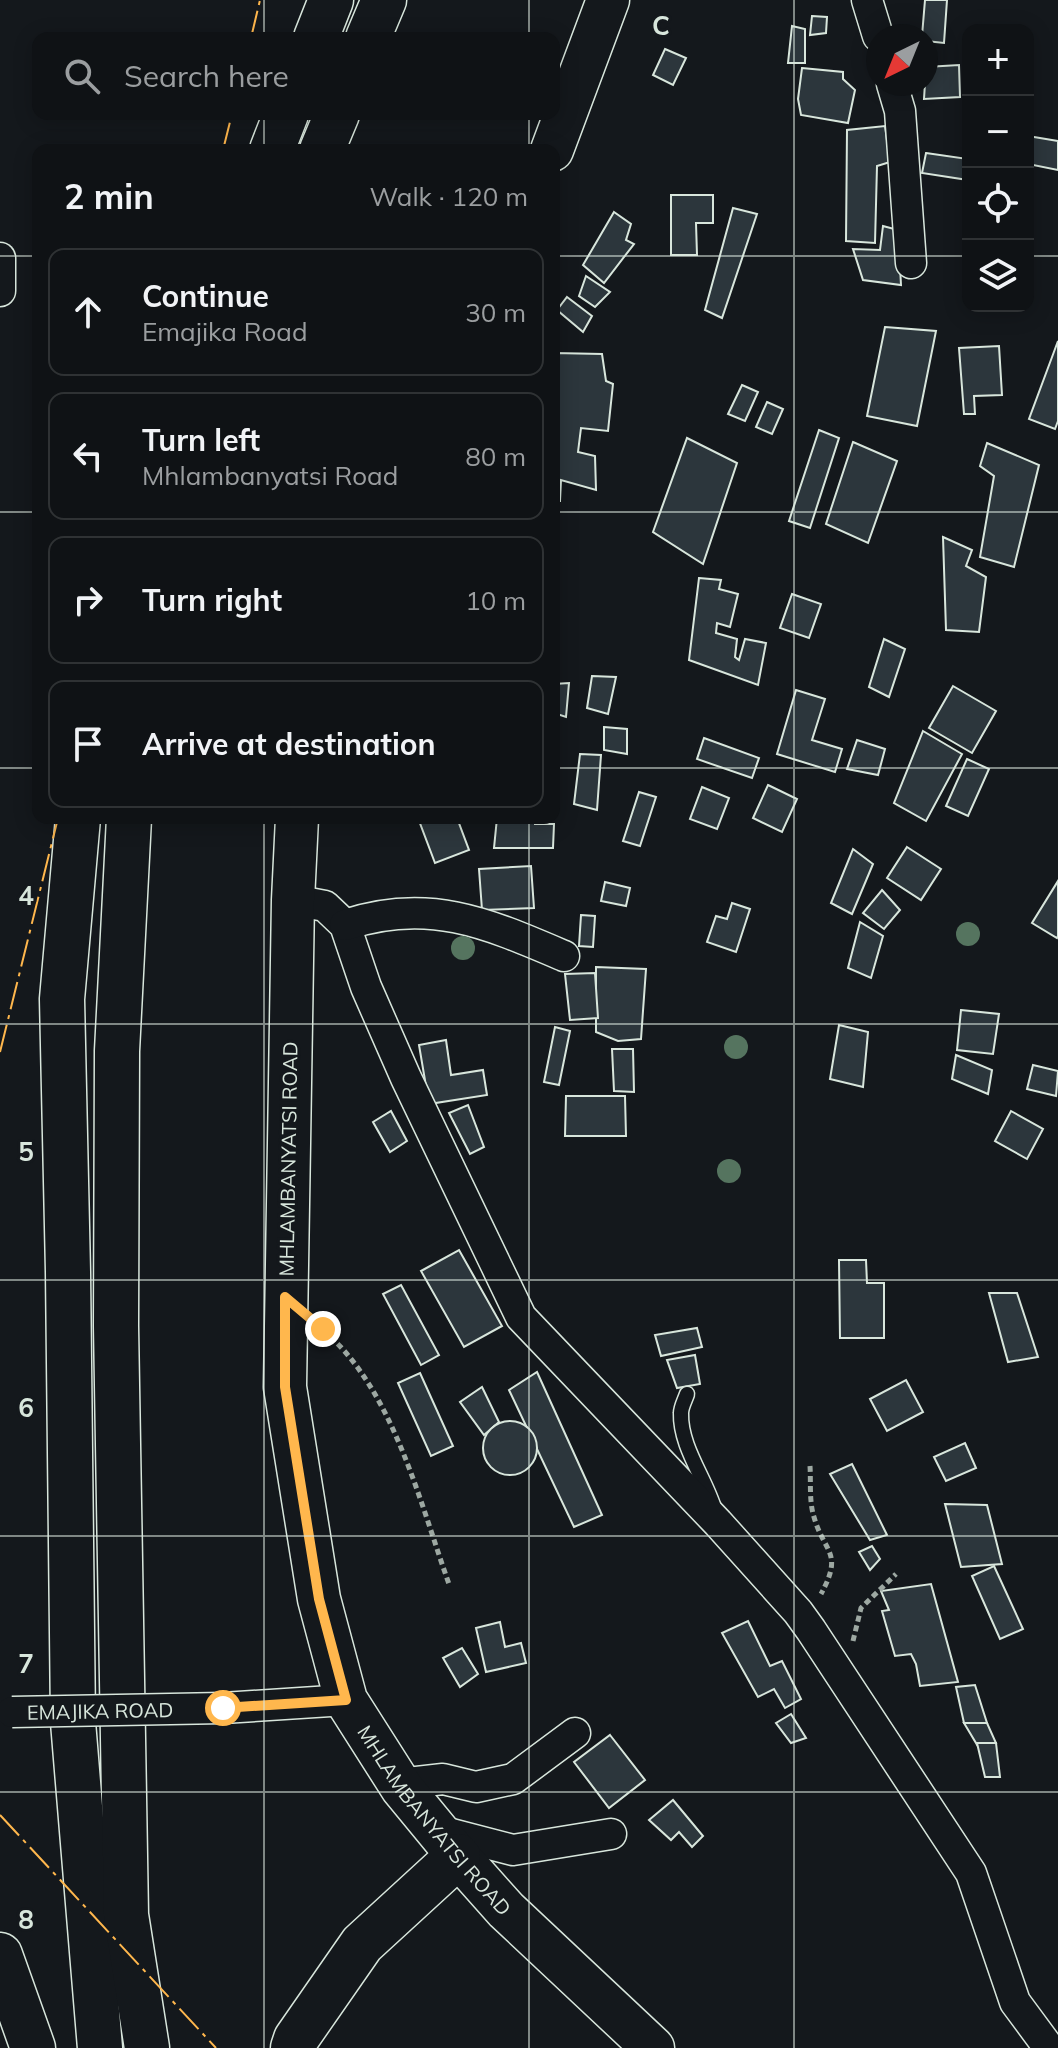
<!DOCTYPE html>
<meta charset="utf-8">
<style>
:root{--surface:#0f1215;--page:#1d2022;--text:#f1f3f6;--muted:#9b9ea0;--line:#2f3234}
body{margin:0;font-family:Mulish,sans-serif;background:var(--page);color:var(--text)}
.controls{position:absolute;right:24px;top:24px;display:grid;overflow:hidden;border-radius:16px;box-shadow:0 4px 20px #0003}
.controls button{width:72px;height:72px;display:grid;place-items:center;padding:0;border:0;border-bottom:2px solid var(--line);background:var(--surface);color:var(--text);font:40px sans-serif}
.compass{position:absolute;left:866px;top:24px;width:72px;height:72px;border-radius:50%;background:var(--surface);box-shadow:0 4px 20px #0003;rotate:223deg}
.stop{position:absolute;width:24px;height:24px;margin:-18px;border:6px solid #ffb74d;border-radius:50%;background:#fff}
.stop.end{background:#ffb74d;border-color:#fff;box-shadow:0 2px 8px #0008}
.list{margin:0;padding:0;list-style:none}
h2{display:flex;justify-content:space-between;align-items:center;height:104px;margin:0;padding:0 32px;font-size:34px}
h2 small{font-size:26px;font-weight:400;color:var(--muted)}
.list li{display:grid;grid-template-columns:52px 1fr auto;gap:24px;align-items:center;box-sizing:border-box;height:128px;margin:0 16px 16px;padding:0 16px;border:2px solid var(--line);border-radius:16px}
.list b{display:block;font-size:30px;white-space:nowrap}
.list p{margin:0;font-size:26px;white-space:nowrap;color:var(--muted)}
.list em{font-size:26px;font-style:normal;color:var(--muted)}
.icon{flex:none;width:44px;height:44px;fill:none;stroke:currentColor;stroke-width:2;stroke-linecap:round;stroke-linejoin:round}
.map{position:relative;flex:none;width:1058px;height:2048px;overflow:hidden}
.search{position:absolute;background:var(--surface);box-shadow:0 4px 20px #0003;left:32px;top:32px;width:528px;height:88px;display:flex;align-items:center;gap:20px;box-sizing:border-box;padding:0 28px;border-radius:16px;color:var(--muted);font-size:30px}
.panel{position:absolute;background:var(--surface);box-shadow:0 4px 20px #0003;left:32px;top:144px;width:528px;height:680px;border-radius:16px}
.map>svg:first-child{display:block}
.building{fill:#2c363c;stroke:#d8e6dc;stroke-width:2}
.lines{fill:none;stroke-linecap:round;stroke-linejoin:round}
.service-casing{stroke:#d8e6dc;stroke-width:17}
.minor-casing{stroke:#d8e6dc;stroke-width:33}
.secondary-casing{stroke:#d8e6dc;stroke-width:45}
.motorway-casing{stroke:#d8e6dc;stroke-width:47}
.path{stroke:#9da8a2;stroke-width:5;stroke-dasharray:6 4;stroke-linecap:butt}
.service{stroke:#14181c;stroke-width:14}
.minor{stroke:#14181c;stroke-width:30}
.secondary{stroke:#14181c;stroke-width:42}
.motorway{stroke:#14181c;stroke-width:44}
.minor-bridge-casing{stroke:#d8e6dc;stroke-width:33;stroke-linecap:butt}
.minor-bridge{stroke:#14181c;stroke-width:30}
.power{stroke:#ffb74d;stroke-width:2;stroke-dasharray:28 6 4 6;stroke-linecap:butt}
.tree{fill:#55745f}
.route{stroke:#ffb74d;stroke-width:10}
.grid{fill:none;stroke:#d8e6dc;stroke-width:2;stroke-opacity:0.55}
.labels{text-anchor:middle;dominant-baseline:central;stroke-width:6;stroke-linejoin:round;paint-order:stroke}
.street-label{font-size:20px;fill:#d8e6dc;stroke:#14181c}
.grid-label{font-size:26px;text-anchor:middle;font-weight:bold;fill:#d8e6dc;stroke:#14181c;stroke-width:6;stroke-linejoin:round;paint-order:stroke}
</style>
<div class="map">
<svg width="1058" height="2048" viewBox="0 0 1058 2048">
<rect width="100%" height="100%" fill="#14181c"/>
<!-- building -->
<g class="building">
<polygon points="925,0 947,0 944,43 926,41 926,36 922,36"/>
<polygon points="812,16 827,17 826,33 810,35"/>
<polygon points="792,26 805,29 805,63 788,63"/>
<polygon points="665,49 686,58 673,85 653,75"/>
<polygon points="959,65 960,97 924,99 926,67"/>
<polygon points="802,68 843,72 843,79 855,90 848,123 801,115 798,99"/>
<polygon points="885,126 890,162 877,166 875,243 846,241 847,130"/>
<polygon points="1028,136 1058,141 1058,170 1028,164"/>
<polygon points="926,153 968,159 968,180 922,173"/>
<polygon points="671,195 713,195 713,223 696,223 697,255 671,255"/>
<polygon points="733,208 757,214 722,318 705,310"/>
<polygon points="614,212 631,224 626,240 634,244 604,283 583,265"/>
<polygon points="883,226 898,230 901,285 863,280 853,249 880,250"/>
<polygon points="586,276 610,292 595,307 579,296"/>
<polygon points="567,297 592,316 583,332 557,310"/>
<polygon points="885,327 936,331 917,426 867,416"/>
<polygon points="1058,341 1058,421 1055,429 1029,419"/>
<polygon points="999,346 1002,395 974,396 975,414 964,414 959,348"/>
<polygon points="554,353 602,354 606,381 613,384 608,431 581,428 578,452 595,456 596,490 561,480 560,501 554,501"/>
<polygon points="742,385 758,392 745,421 728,414"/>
<polygon points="767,402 783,409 772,434 756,427"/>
<polygon points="819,430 839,438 810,528 789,521"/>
<polygon points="687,438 737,463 703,564 653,532"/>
<polygon points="853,442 897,461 868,543 826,524"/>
<polygon points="987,443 1039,465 1014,567 980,557 994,476 980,466"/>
<polygon points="943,537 972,550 966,566 986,577 979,632 946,630"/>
<polygon points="699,578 721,580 719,589 738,594 730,627 717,623 716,633 737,639 735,657 739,660 745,639 766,643 758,685 689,660"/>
<polygon points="792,594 821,604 809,638 780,628"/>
<polygon points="884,639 905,649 889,697 869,687"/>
<polygon points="592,676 616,677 608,714 587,708"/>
<polygon points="569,683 566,717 554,713 554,684"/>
<polygon points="953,686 996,711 972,753 929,728"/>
<polygon points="796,690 825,699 812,740 842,749 835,772 777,754"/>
<polygon points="604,727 627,729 627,754 604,750"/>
<polygon points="923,731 962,754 926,821 894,803"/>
<polygon points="704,738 759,758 752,778 697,759"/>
<polygon points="857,740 885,749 878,775 847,769"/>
<polygon points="580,754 601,755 597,810 574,804"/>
<polygon points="967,759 989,769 968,816 946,806"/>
<polygon points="768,785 797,799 782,832 753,818"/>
<polygon points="702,787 729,798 717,829 690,819"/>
<polygon points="639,792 656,797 640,846 623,841"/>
<polygon points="418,818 457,818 469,850 435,863"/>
<polygon points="497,818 535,818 535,824 554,824 553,848 494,848"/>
<polygon points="907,847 941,869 921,900 887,878"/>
<polygon points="853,849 873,864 852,914 831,903"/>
<polygon points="531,866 534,908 482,910 479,869"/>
<polygon points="1058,881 1058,936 1057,938 1032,923"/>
<polygon points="605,882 630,888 626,906 601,901"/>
<polygon points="882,890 900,910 884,929 863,913"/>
<polygon points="732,903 750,909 736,952 707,942 716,916 727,919"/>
<polygon points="581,915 595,916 593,947 579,946"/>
<polygon points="860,922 883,936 871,978 848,968"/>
<polygon points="596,967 646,969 641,1039 618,1041 596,1032"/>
<polygon points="595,973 598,1018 570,1020 565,974"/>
<polygon points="961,1010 999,1014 993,1054 957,1050"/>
<polygon points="839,1025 868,1032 863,1087 830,1079"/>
<polygon points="555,1027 570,1031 559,1085 544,1082"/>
<polygon points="446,1040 451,1075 483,1070 487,1095 429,1104 419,1045"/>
<polygon points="612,1049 633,1049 634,1092 614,1091"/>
<polygon points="956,1055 992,1070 988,1094 952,1079"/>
<polygon points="1033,1065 1058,1071 1056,1096 1027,1089"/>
<polygon points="566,1096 625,1096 626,1136 565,1136"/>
<polygon points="468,1105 484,1147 470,1154 449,1113"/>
<polygon points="391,1111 407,1141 390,1152 373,1122"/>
<polygon points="1011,1111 1043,1129 1027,1159 995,1141"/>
<polygon points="459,1250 502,1326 464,1347 421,1271"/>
<polygon points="839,1260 866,1260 867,1283 884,1283 884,1338 840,1338"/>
<polygon points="401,1285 439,1355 421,1365 383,1294"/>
<polygon points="989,1293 1017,1293 1038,1357 1008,1362"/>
<polygon points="697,1328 702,1347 661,1356 655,1335"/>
<polygon points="695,1355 700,1384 677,1388 667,1360"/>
<polygon points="537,1372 602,1515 574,1527 509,1390"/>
<polygon points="420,1373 453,1446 431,1456 398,1383"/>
<polygon points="906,1380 923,1412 887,1431 870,1399"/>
<polygon points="482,1387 499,1422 484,1435 460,1402"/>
<circle cx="510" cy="1448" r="27"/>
<polygon points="965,1443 976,1468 946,1481 934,1457"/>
<polygon points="852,1464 887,1535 870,1540 830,1474"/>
<polygon points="945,1504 987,1505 1002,1564 961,1567"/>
<polygon points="872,1546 880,1559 870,1570 859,1552"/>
<polygon points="994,1566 1023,1629 1000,1639 972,1576"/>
<polygon points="931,1584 958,1682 920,1686 916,1664 911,1654 895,1656 882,1611 889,1610 881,1591"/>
<polygon points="748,1621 770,1666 782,1661 801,1699 785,1708 774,1689 758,1697 722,1633"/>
<polygon points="500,1622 505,1647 521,1643 526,1663 486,1672 476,1628"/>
<polygon points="462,1648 478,1674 460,1687 443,1658"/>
<polygon points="975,1685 987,1723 964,1723 956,1687"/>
<polygon points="791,1714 806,1738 791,1743 776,1723"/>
<polygon points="964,1723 987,1723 996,1743 979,1748"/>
<polygon points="610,1735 645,1780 609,1808 574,1762"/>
<polygon points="977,1743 996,1743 1000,1777 985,1777"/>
<polygon points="673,1800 703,1836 692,1847 679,1832 671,1840 649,1820"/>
</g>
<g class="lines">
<defs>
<path id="service" d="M687 1394C685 1400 681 1407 681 1413 680 1447 706 1479 715 1511"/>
<g id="minor">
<polyline points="867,0 878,36"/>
<polyline points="892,84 900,111 911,263"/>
<polyline points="0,258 0,291"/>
<polyline points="293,900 325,906 345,925 366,987 406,1078 521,1317 718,1523 798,1612 811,1630 971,1873 1015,2002 1049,2048"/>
<path d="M345 925C428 897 487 923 564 956"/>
<polyline points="223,1708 346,1700"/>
<polyline points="399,1784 443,1779 476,1787 513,1779 575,1733"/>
<polyline points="436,1830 513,1850 611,1834"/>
</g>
<g id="secondary">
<polyline points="552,150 608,0"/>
<path id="s1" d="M297 818 293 900 285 1387 319 1599 346 1700 402 1788 458 1856 506 1910 653 2048"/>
</g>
<g id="motorway">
<polyline points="316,38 331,0"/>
<polyline points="368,38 384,0"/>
<polyline points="272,150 286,114"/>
<polyline points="322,150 337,114"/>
<polyline points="78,818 62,999 68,1272 73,1722 100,2048"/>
<polyline points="129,818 117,1051 116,1326 126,1915 147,2048"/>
<polyline points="0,1955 33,2048"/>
<polyline points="293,2048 296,2039 362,1944 458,1856"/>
</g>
</defs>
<!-- service casing -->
<use href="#service" class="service-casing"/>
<!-- minor casing -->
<use href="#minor" class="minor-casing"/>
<!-- secondary casing -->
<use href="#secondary" class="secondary-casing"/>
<!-- motorway casing -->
<use href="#motorway" class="motorway-casing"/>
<!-- path -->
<g class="path">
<path d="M323 1330C393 1389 419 1500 449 1584"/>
<path d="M810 1466C811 1482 809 1502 814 1517 824 1553 844 1552 821 1594"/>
<polyline points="853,1641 861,1608 896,1574"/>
</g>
<!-- service -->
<use href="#service" class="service"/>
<!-- minor -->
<use href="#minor" class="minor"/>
<!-- secondary -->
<use href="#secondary" class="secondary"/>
<!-- motorway -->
<use href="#motorway" class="motorway"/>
<defs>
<g id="minor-bridge">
<path id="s2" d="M12 1712 223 1708"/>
</g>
</defs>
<!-- minor-bridge casing -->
<use href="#minor-bridge" class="minor-bridge-casing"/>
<!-- minor-bridge -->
<use href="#minor-bridge" class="minor-bridge"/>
<!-- power -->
<g class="power">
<polyline points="251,38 260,0"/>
<polyline points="223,150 232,114"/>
<polyline points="0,1052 58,818"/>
<polyline points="0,1815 216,2048"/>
</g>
</g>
<!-- trees -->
<g class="tree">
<circle cx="968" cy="934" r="12"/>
<circle cx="463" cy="948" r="12"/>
<circle cx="736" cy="1047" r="12"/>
<circle cx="729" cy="1171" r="12"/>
</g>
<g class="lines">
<!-- route -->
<polyline class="route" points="223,1708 346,1700 319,1599 285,1387 285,1297 323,1329"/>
</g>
<!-- grid -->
<path class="grid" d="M264 0V38M529 0V38M794 0V2048M264 114V150M529 114V150M0 256H38M554 256H968M1028 256H1058M0 512H38M554 512H1058M0 768H38M554 768H1058M264 818V2048M529 818V2048M0 1024H1058M0 1280H1058M0 1536H1058M0 1792H1058"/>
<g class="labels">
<!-- street labels -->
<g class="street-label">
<text transform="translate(288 1159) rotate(-89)">MHLAMBANYATSI ROAD</text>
<text stroke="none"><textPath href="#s2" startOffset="88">EMAJIKA ROAD</textPath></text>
<text stroke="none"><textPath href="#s1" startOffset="1038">MHLAMBANYATSI ROAD</textPath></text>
</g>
</g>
<g class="grid-label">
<text x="661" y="35">C</text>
<text x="26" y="905">4</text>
<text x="26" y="1161">5</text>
<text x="26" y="1417">6</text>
<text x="26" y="1673">7</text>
<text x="26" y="1929">8</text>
</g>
</svg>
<div class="controls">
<button>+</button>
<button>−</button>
<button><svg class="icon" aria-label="locate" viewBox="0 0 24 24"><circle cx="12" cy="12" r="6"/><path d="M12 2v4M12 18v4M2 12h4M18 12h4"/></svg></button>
<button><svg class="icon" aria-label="layers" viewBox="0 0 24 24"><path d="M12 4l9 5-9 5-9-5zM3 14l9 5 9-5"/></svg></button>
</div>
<svg class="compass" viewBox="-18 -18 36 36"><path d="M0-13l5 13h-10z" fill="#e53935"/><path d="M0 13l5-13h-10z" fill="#9b9ea0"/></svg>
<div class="stop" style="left:223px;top:1708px"></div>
<div class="stop end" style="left:323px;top:1329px"></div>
<div class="search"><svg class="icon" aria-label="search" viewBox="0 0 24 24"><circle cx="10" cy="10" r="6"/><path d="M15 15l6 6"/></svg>Search here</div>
<section class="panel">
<h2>2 min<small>Walk · 120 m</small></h2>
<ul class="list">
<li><svg class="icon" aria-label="ahead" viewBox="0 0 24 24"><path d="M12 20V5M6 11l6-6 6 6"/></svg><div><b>Continue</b><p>Emajika Road</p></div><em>30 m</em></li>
<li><svg class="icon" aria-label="left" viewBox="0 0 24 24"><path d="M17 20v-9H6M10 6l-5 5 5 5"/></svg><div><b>Turn left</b><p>Mhlambanyatsi Road</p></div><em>80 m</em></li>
<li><svg class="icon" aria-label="right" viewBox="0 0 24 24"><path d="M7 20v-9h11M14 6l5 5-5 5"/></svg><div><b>Turn right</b></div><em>10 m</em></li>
<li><svg class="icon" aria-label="arrive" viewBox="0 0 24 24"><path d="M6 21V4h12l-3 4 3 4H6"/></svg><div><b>Arrive at destination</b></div></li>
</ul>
</section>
</div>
